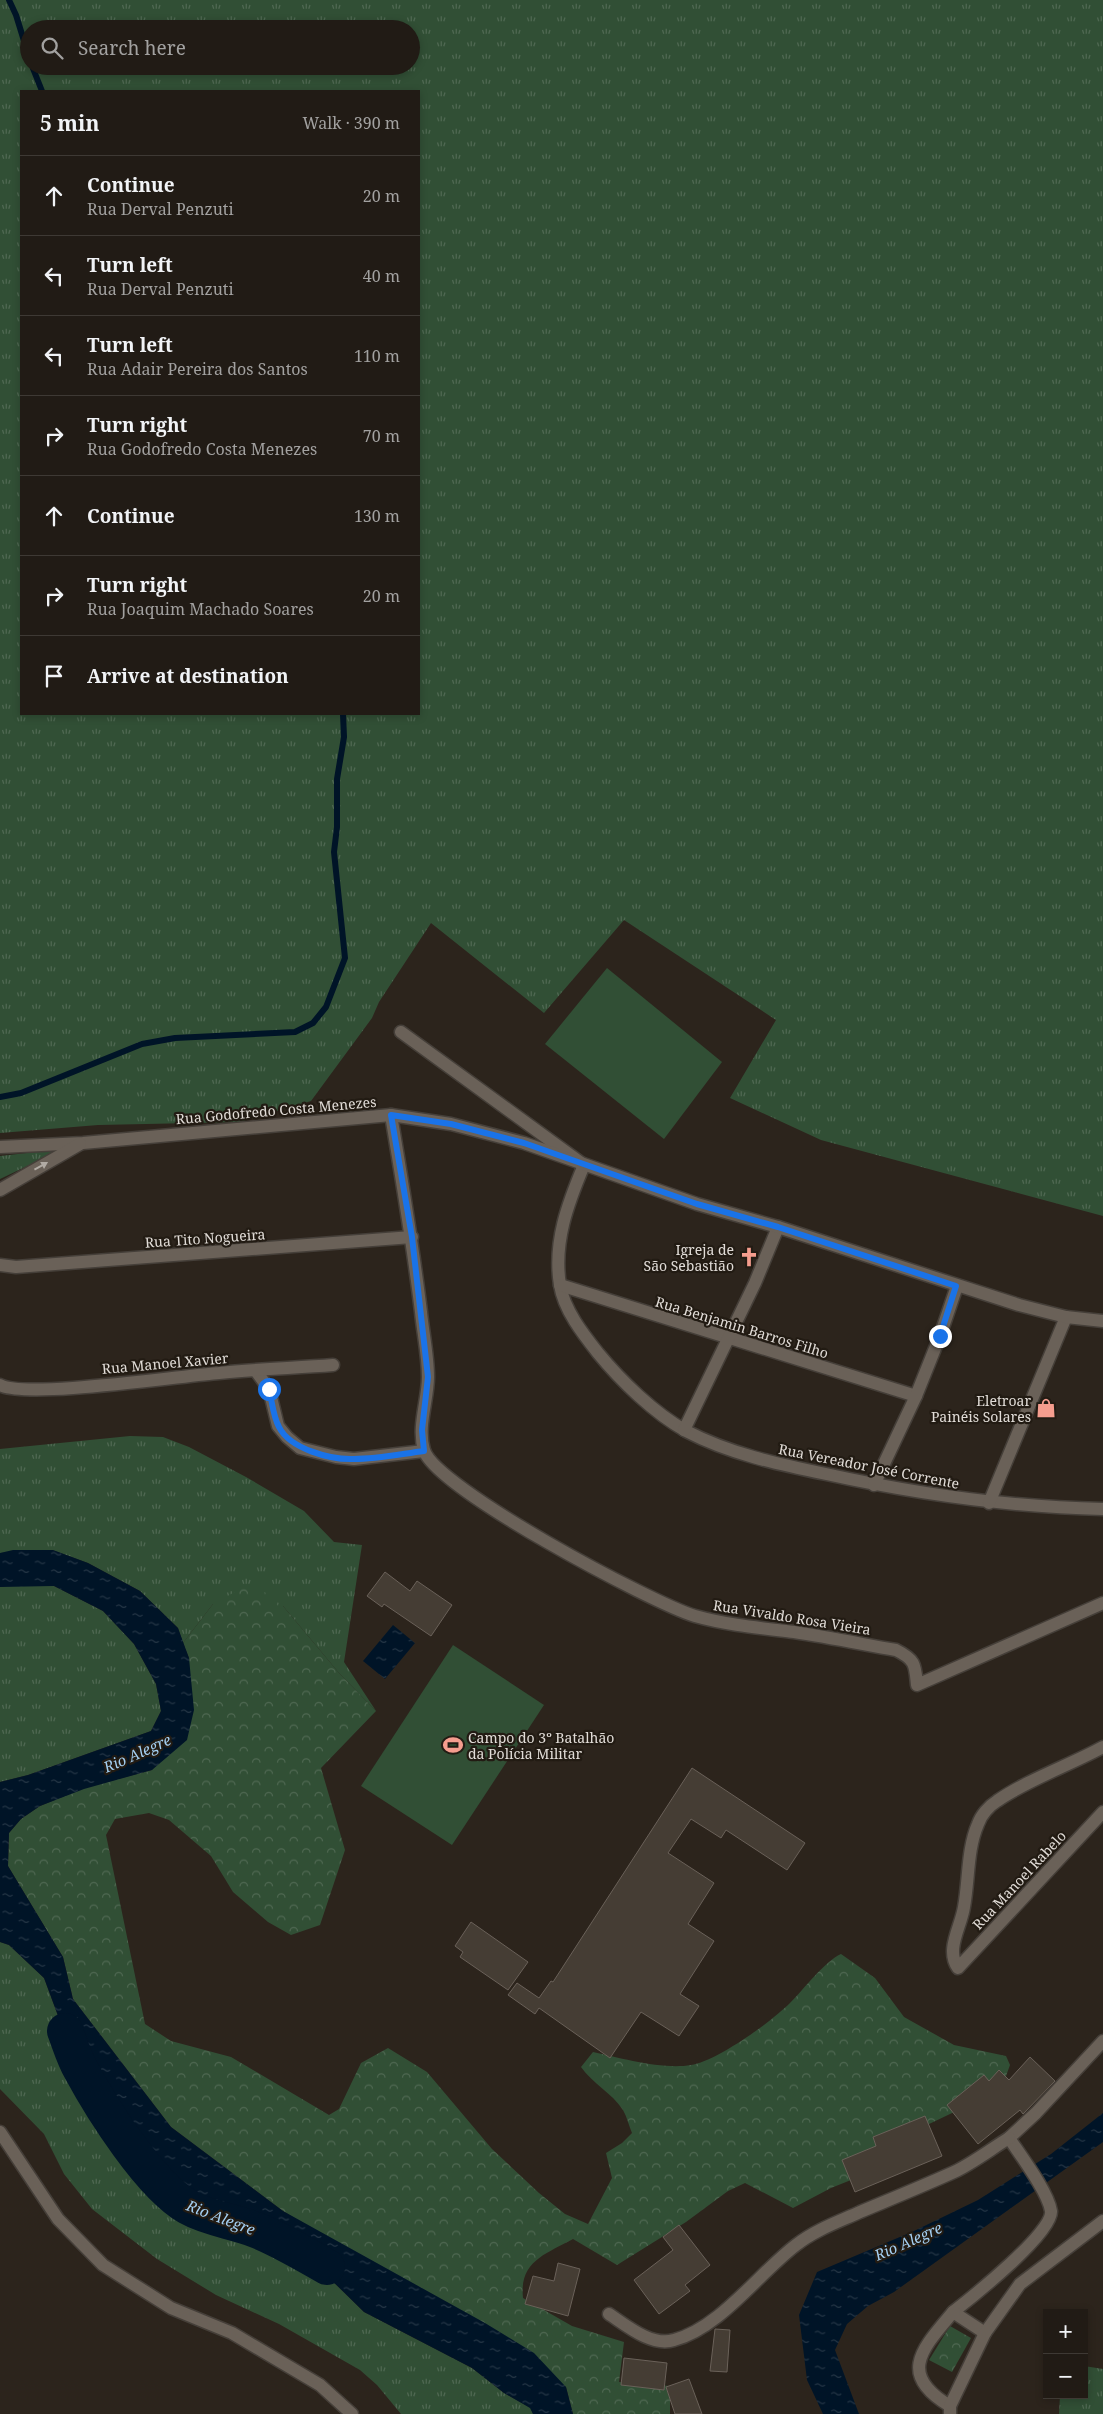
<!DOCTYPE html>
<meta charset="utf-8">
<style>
:root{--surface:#211b15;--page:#2d2822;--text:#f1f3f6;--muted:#a2a1a0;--line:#3e3934}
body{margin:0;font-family:"Noto Serif",serif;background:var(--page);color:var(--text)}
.controls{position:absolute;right:15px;bottom:15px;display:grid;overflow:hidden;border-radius:0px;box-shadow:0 2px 8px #0003}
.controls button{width:45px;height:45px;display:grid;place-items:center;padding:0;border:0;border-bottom:1px solid var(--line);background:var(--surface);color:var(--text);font:25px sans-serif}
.stop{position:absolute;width:15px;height:15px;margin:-11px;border:4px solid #1a73e8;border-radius:50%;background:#fff}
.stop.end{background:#1a73e8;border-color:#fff;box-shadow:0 1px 5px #0008}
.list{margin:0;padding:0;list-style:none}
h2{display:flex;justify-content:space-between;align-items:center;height:65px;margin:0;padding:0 20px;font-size:21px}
h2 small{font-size:16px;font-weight:400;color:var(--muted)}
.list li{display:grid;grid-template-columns:32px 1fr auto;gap:15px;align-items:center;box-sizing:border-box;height:80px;padding:0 20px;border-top:1px solid var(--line)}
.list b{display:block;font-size:19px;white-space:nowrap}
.list p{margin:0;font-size:16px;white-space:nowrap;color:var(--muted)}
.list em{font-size:16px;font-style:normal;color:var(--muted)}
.icon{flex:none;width:28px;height:28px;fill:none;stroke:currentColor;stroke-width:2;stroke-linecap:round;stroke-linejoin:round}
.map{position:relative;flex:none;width:1103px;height:2414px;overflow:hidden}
.search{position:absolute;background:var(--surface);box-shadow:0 2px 8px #0003;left:20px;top:20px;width:400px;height:55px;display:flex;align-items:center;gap:12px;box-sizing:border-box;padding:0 18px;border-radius:28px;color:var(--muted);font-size:19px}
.panel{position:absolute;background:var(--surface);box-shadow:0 2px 8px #0003;left:20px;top:90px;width:400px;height:625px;border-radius:0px}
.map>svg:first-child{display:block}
.grass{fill:url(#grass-tufts);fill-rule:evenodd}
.forest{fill:url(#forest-crowns)}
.pitch{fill:#314f35}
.water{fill:url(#water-ripples)}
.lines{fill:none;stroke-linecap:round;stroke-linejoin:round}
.stream{stroke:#001427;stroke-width:6}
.river{stroke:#001427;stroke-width:36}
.building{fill:#453d34;stroke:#6a6159}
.street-casing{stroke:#453f39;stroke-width:15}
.secondary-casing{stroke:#453f39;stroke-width:15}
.street{stroke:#6a6158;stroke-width:12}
.secondary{stroke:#6a6158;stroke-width:12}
.oneway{fill:#b1aba4}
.route{stroke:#1a73e8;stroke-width:6}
.labels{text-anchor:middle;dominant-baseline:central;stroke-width:4.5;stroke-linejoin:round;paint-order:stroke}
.street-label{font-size:14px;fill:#e1dcd7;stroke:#221b13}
.poi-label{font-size:14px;fill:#e1dcd7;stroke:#221b13;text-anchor:end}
.water-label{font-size:15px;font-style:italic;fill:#a4cff2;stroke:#221b13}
</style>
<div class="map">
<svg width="1103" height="2414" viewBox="0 0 1103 2414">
<defs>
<pattern id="grass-tufts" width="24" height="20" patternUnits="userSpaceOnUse" patternTransform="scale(1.25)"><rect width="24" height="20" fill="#314f35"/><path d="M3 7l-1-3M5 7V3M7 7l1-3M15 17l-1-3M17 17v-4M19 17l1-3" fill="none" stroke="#4f6852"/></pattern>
<pattern id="forest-crowns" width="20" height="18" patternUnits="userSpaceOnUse" patternTransform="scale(1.25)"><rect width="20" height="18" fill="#314f35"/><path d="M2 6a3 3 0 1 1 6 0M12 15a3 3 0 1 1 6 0" fill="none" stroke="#4f6852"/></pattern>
<pattern id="water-ripples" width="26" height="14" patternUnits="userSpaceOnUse" patternTransform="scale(1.25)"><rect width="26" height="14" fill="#001427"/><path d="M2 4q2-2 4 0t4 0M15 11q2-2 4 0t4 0" fill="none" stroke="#253646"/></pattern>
</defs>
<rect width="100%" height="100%" fill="#2c241c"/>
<!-- grass -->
<g class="grass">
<path d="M0 0H1103V1216L821 1140 730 1098 776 1020 624 920 544 1013 431 923 379 1002 372 1018 311 1101 240 1122 98 1125 0 1133ZM29 29H411V66H29ZM419 91V714H21V91Z"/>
<polygon points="63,1149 0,1179 0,1156"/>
<polygon points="130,1436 163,1437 189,1447 246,1477 304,1511 334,1542 362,1545 344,1662 376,1711 339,1673 283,1606 213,1604 183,1643 178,1628 140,1591 88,1563 52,1550 0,1553 0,1449"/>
<polygon points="7,1586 54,1586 103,1611 134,1644 156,1684 161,1711 151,1731 28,1775 0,1782 0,1587"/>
<polygon points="0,1942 9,1945 44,1978 77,2067 200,2208 266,2229 318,2267 364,2312 472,2368 504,2393 531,2408 533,2414 401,2414 377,2385 360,2370 279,2324 216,2295 157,2259 92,2209 64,2174 44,2134 0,2089"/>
<polygon points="1084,2366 1103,2369 1103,2414 1059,2414 1060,2395 1084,2395"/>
</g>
<!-- forest -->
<g class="forest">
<path d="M251 1583 283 1606 339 1673 376 1711 321 1768 345 1850 320 1925 291 1935 268 1922 233 1892 211 1856 169 1820 149 1813 115 1819 106 1835 145 2024 171 2041 231 2057 329 2115 339 2109 361 2063 388 2048 427 2072 492 2149 539 2193 565 2214 588 2224 612 2178 606 2153 622 2143 632 2133C629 2126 627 2117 623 2110 612 2093 592 2083 581 2067L593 2052C620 2058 663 2070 691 2065 717 2061 771 2022 790 2003 804 1989 825 1961 841 1954L875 1978 904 2017 954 2045 1006 2056 1010 2065 1006 2076 973 2103 927 2125 866 2174 831 2188 793 2208 745 2183 728 2191 686 2222 617 2265 573 2239C546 2254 519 2261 523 2298L572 2326 624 2342 619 2382 670 2386V2414H573L566 2387 283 2211 171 2127 73 1999 63 1957 8 1866 9 1833 21 1819 40 1806 84 1788 152 1770 189 1658 183 1643 213 1604Z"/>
<polygon points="950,2326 971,2338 952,2372 929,2360"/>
</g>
<!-- pitch -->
<g class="pitch">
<polygon points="607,968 722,1062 664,1139 545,1044"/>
<polygon points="453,1645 544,1705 452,1845 361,1786"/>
</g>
<!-- water -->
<g class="water">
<polygon points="13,1550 53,1550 88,1563 140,1591 178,1628 189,1658 194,1710 187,1740 152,1770 84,1789 40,1806 21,1819 9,1833 8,1866 63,1957 73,1999 171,2127 283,2211 485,2323 534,2353 566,2387 573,2414 533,2414 530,2408 504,2393 472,2368 364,2312 318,2267 266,2230 200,2208 77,2067 44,1978 9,1945 0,1942 0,1782 28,1775 151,1731 161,1711 156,1684 134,1644 103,1611 54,1586 0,1587 0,1553"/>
<polygon points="393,1625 415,1643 385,1679 363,1661"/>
<polygon points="1103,2113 1103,2142 894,2292 868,2306 847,2324 835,2350 859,2414 823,2414 807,2380 799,2315 817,2272 914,2231 978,2200 1051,2154"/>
</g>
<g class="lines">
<!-- stream -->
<g class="stream">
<polyline points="9,0 16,15 29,57"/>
<polyline points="32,66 42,91"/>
<polyline points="0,1097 21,1093 142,1044 175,1038 295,1032 313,1023 326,1007 345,958 334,852 337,827 337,779 344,737 343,714"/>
</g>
<!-- river -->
<path class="river" d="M65 2031C70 2044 74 2058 81 2070 102 2109 150 2185 188 2207 209 2219 234 2221 256 2230 281 2240 304 2254 327 2267"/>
</g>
<!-- building -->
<g class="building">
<polygon points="385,1572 410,1591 417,1581 452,1605 431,1636 384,1604 382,1607 367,1596"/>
<polygon points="692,1768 805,1843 787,1870 726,1830 721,1838 691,1819 668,1853 714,1883 688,1924 714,1941 680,1994 699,2006 679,2036 641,2012 610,2058 539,2008 535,2014 508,1995 517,1983 539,1998 551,1981 553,1982"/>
<polygon points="471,1922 528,1962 508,1990 460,1957 463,1952 455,1946"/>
<polygon points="1030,2057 1055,2081 1023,2114 1020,2110 978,2144 947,2105 984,2075 989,2081 999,2070 1009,2080"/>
<polygon points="925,2116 942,2156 855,2192 842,2160 876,2146 873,2137"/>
<polygon points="679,2225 710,2265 685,2285 690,2291 659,2314 634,2280 673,2250 663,2237"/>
<polygon points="558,2263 580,2269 568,2316 525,2304 533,2276 554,2281"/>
<polygon points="715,2329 730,2330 727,2372 710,2371"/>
<polygon points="624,2358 667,2363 664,2390 621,2385"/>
<polygon points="689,2379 702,2414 675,2414 666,2387"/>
</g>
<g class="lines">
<defs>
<g id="street">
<path d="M401 1032 584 1165C568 1203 553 1242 560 1285 564 1310 583 1334 598 1353 621 1381 654 1413 686 1431 730 1454 778 1464 826 1474 917 1494 1009 1507 1103 1509"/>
<path d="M391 1115C402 1180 413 1246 421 1312 423 1333 428 1355 428 1377 428 1400 417 1427 424 1450 435 1488 652 1603 695 1616 727 1625 761 1628 794 1632 828 1637 862 1644 896 1650 916 1660 915 1665 917 1685L1103 1603"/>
<polyline points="0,1265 16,1267 412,1237"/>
<polyline points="560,1285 916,1396"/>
<polyline points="256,1371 269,1389 278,1426 287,1437 300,1448 336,1457 354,1459 424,1451"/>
<path d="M0 1385C26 1399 180 1376 219 1373 257 1369 295 1368 333 1365"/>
<polyline points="684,1430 755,1283 778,1227"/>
<polyline points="874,1485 916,1396 940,1336 957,1286"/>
<polyline points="989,1503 1066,1317"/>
<path d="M1103 1747C1070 1765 1027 1780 997 1801 989 1806 981 1815 978 1824 967 1849 969 1880 964 1907 961 1927 945 1950 958 1968L1103 1812"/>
<path d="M953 2312C971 2298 1054 2232 1051 2211 1048 2192 1021 2156 1009 2138L1036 2113 1103 2041"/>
<path d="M609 2314C627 2326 652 2347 674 2340 720 2328 759 2273 796 2245 815 2230 838 2222 860 2212 891 2199 923 2186 954 2172 973 2163 991 2149 1009 2138"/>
<path d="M950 2406C896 2374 923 2348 953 2312L985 2333"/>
<polyline points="950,2414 950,2406 985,2333 1020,2284 1103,2221"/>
</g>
<g id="secondary">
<polyline points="0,1147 83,1143 391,1115 451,1124 524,1143 697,1204 778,1227 1019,1305 1066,1317 1103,1321"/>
<polyline points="0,1190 80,1144"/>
<polyline points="0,2132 58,2219 103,2265 171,2308 232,2333 320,2385 352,2414"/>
</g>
</defs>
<!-- street casing -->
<use href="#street" class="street-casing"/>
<!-- secondary casing -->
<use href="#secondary" class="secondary-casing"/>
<!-- street -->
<use href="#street" class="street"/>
<!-- secondary -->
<use href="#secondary" class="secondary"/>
</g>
<!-- one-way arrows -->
<defs><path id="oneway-solid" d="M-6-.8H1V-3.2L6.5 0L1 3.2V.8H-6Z" transform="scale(1.25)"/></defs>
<use class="oneway" href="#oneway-solid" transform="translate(41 1166) rotate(-29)"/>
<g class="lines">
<!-- route -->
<path class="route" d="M269 1389C272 1401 273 1416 279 1427 290 1449 331 1460 354 1459 377 1459 401 1454 424 1451L422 1430 428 1377 412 1237 391 1115 451 1124 524 1143 697 1204 778 1227 956 1286 940 1336"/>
</g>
<!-- icons -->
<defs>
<symbol id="church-bare" viewBox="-9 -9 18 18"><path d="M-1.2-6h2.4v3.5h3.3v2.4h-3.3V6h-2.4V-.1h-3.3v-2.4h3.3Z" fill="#f59d8e" stroke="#221b13" stroke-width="2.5" paint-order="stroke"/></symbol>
<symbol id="shop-bare" viewBox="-9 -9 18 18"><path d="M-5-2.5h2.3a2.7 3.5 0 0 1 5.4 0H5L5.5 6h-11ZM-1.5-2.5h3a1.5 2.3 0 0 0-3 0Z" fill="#f59d8e" stroke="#221b13" stroke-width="2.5" paint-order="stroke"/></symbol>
<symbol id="stadium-bare" viewBox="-9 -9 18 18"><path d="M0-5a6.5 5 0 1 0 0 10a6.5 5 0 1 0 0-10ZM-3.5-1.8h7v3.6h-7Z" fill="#f59d8e" stroke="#221b13" stroke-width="2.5" paint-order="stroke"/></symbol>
</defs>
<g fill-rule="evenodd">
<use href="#church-bare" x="735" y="1243" width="28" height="28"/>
<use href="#shop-bare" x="1032" y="1394" width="28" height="28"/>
<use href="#stadium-bare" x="439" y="1731" width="28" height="28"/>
</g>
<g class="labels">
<!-- street labels -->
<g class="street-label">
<text transform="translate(276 1110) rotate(-5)">Rua Godofredo Costa Menezes</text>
<text transform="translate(205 1238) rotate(-4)">Rua Tito Nogueira</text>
<text transform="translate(742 1327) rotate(17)">Rua Benjamin Barros Filho</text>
<text transform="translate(165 1363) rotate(-5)">Rua Manoel Xavier</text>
<text transform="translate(869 1466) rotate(11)">Rua Vereador José Corrente</text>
<text transform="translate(792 1617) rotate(9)">Rua Vivaldo Rosa Vieira</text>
<text transform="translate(1019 1880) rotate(-47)">Rua Manoel Rabelo</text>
</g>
<!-- poi labels -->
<g class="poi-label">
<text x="734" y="1249">Igreja de<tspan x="734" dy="16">São Sebastião</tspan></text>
<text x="1031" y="1400">Eletroar<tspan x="1031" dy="16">Painéis Solares</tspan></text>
<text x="468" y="1737" text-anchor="start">Campo do 3º Batalhão<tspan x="468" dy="16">da Polícia Militar</tspan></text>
</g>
<!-- water labels -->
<g class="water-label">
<text transform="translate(137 1753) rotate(-24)">Rio Alegre</text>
<text transform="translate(221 2217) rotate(21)">Rio Alegre</text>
<text transform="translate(908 2241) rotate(-24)">Rio Alegre</text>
</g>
</g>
</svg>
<div class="controls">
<button>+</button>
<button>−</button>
</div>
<div class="stop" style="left:269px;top:1389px"></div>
<div class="stop end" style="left:940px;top:1336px"></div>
<div class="search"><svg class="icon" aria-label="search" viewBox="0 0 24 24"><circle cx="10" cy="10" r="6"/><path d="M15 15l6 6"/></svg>Search here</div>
<section class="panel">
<h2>5 min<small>Walk · 390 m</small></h2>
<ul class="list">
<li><svg class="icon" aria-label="ahead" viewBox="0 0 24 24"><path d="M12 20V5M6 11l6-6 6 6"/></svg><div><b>Continue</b><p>Rua Derval Penzuti</p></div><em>20 m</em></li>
<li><svg class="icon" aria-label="left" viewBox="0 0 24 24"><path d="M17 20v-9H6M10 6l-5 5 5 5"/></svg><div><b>Turn left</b><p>Rua Derval Penzuti</p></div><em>40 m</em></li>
<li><svg class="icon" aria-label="left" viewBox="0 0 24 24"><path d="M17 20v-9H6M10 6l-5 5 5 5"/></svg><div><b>Turn left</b><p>Rua Adair Pereira dos Santos</p></div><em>110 m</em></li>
<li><svg class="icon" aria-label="right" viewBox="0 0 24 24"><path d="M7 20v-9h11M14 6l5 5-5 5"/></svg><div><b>Turn right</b><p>Rua Godofredo Costa Menezes</p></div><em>70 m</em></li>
<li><svg class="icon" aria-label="ahead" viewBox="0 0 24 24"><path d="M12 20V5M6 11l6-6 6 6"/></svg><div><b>Continue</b></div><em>130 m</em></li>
<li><svg class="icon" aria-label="right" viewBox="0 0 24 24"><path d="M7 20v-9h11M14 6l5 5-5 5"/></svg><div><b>Turn right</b><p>Rua Joaquim Machado Soares</p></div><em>20 m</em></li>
<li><svg class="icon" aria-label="arrive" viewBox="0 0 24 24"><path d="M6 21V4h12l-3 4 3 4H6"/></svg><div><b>Arrive at destination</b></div></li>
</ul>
</section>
</div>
